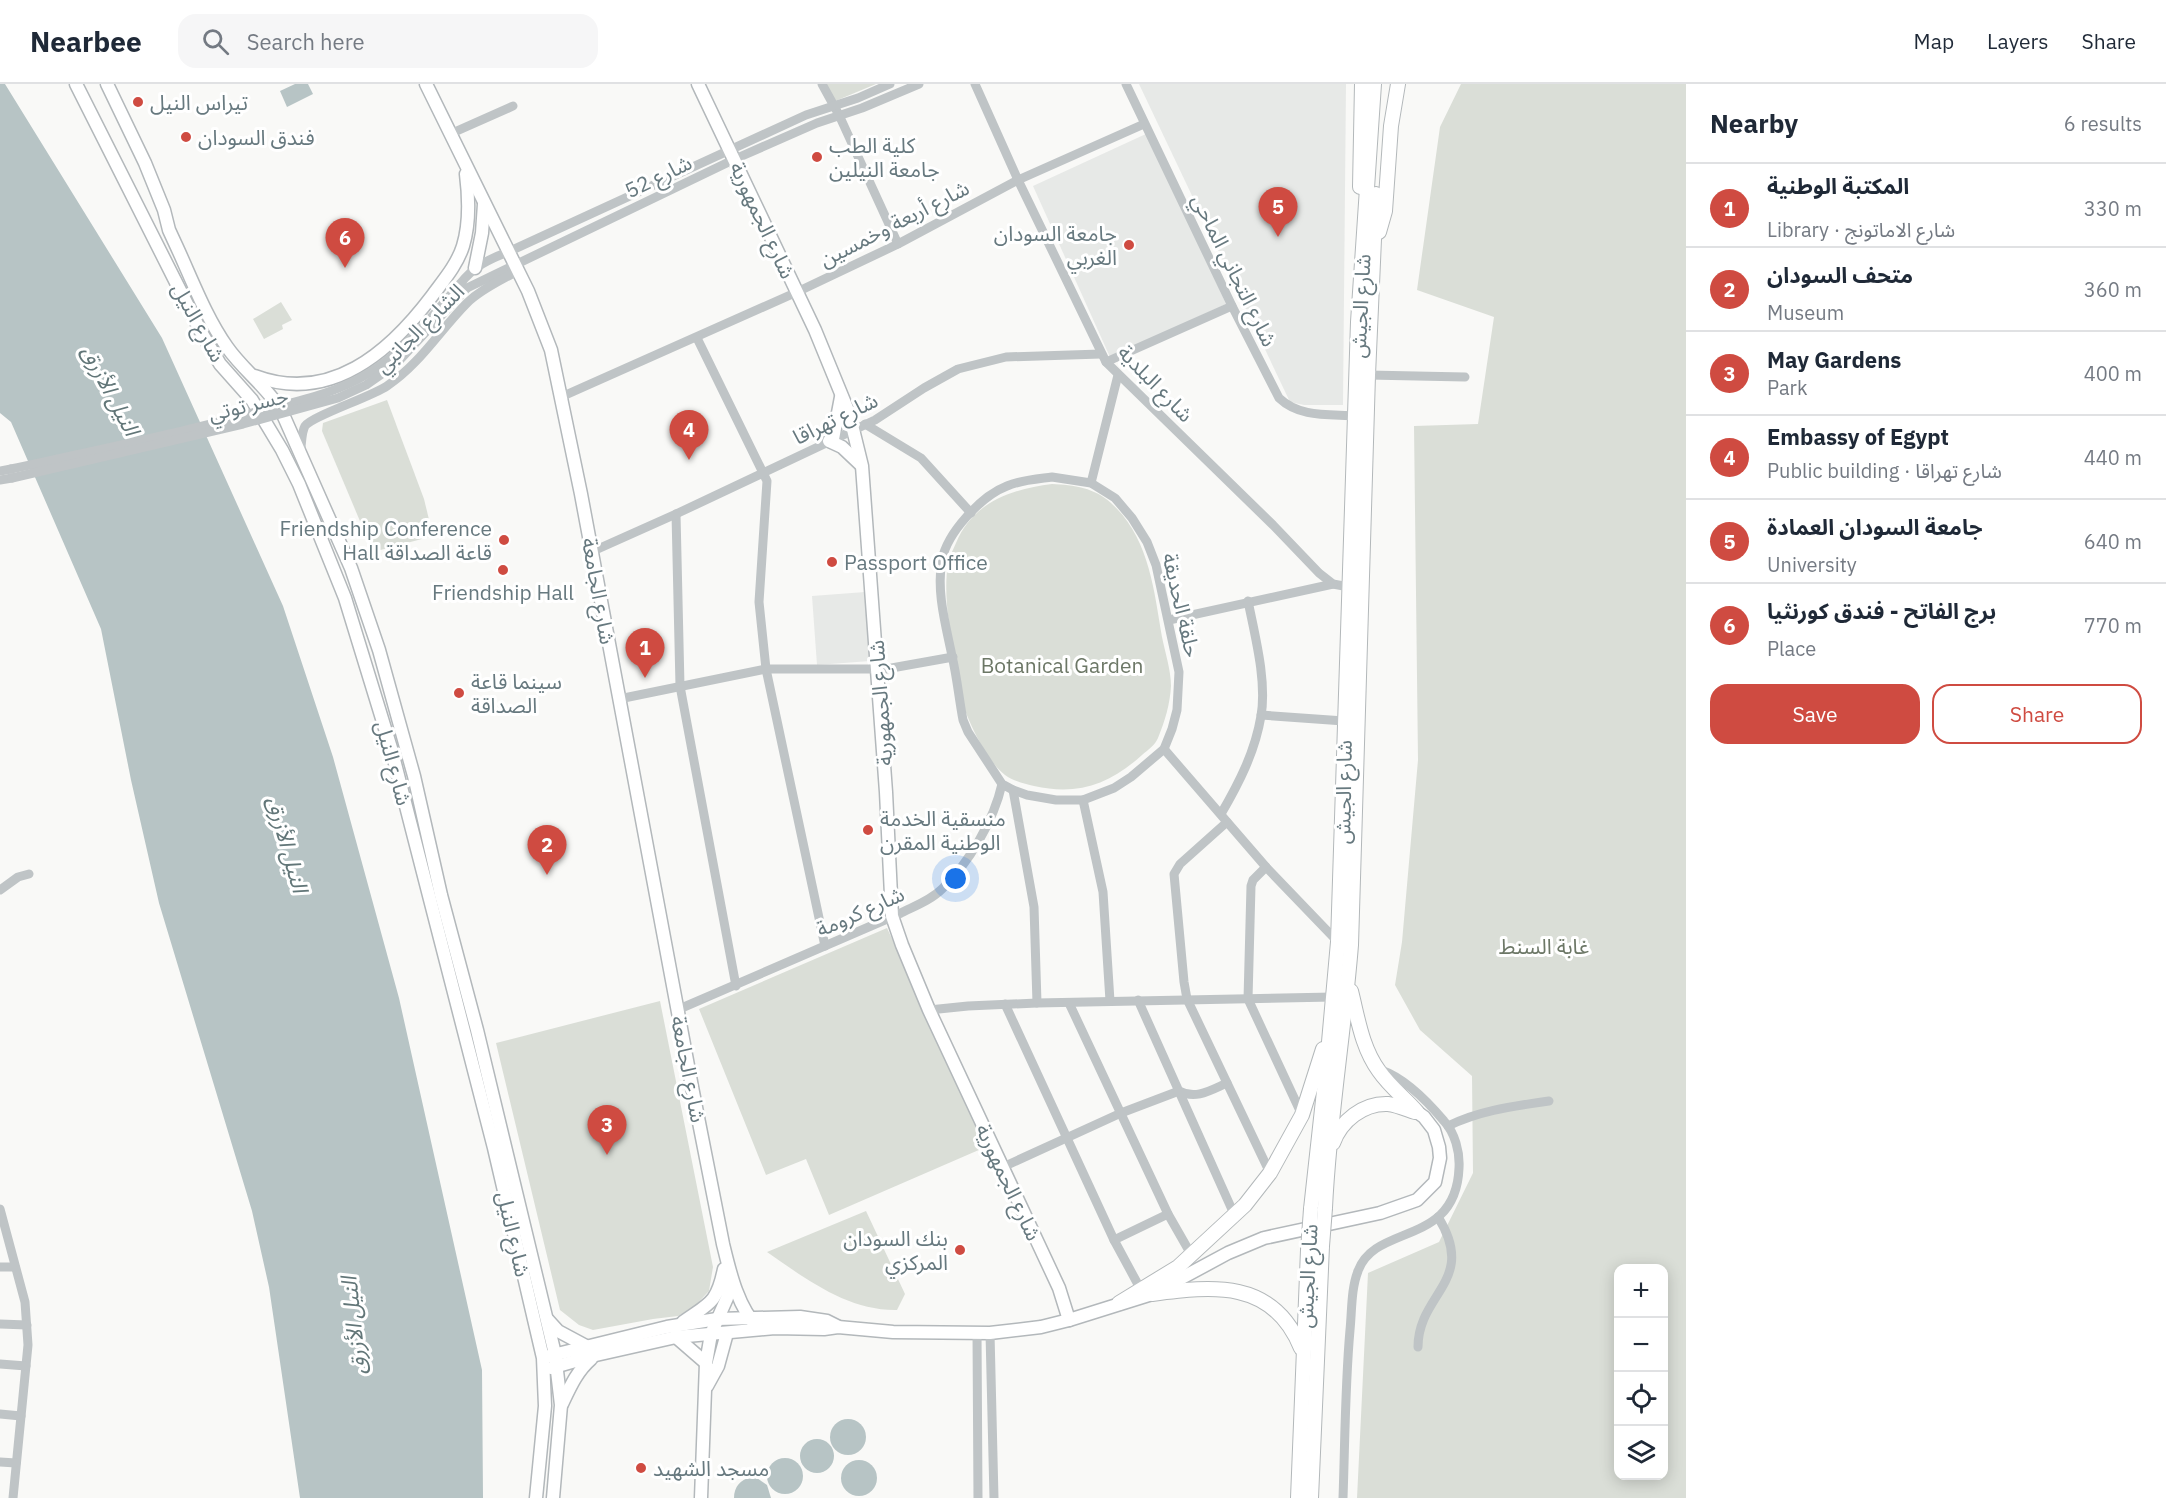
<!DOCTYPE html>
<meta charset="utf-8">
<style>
:root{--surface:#fff;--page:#f6f6f7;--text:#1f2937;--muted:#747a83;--line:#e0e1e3;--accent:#cf4b41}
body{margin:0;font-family:"IBM Plex Sans","Noto Sans Arabic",sans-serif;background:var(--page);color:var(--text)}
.controls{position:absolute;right:18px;bottom:18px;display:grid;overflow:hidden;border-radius:12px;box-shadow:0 3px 15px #0003}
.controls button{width:54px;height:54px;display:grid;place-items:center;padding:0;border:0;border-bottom:2px solid var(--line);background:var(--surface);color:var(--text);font:30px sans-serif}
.you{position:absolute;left:956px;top:795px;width:21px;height:21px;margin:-15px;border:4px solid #fff;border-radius:50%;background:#1a73e8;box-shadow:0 0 0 9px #1a73e833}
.badge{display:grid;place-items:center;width:39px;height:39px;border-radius:50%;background:var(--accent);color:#fff;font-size:20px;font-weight:700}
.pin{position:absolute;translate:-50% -50px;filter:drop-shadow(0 2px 3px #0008)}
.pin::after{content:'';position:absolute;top:32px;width:21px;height:18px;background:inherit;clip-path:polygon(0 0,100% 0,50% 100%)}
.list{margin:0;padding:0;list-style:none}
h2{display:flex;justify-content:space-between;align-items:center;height:78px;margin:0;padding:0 24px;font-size:26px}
h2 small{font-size:20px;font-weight:400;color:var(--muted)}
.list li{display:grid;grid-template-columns:39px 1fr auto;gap:18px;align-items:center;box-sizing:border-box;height:84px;padding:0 24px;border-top:2px solid var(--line)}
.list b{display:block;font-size:22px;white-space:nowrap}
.list p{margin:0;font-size:20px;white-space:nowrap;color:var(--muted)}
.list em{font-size:20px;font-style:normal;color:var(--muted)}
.actions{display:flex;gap:12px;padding:18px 24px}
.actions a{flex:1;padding:14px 0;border:2px solid var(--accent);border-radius:18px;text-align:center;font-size:21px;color:var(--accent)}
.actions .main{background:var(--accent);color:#fff}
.icon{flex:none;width:33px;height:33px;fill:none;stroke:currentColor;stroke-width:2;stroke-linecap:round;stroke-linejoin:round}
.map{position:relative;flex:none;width:1686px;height:1414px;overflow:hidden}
header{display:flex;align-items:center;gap:36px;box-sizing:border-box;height:84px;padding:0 30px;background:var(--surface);border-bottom:2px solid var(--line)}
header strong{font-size:28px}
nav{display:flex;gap:33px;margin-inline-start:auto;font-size:21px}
.search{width:420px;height:54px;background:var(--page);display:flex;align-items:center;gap:15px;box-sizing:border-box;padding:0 21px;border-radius:18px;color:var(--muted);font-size:22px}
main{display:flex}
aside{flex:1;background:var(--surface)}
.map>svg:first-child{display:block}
.built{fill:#e7e9e7}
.green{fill:#daded7;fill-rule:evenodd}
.water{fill:#b7c4c5}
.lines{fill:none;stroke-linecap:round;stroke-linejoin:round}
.major-casing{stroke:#b3b8bb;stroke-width:15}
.highway-casing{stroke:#b3b8ba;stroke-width:16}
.minor{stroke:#bfc4c6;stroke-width:9}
.major{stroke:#fff;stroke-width:12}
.highway{stroke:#fff;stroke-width:14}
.highway-bridge-casing{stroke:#b3b8ba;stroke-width:16;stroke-linecap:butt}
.minor-bridge{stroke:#bfc4c6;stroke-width:9}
.highway-bridge{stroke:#fff;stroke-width:14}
.poi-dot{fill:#cf4b41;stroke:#fff;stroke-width:2}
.labels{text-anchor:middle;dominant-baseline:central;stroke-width:6;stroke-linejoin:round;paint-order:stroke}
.poi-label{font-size:21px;fill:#67797f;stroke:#fff;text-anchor:start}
.street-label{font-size:21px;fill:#67797f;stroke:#fff}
.park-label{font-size:21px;fill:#6c7766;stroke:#fff}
.water-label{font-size:22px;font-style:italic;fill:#627678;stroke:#fff}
</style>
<header>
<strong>Nearbee</strong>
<div class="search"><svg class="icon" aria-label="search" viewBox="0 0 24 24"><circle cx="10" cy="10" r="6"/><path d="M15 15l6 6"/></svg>Search here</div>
<nav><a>Map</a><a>Layers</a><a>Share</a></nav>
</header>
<main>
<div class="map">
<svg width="1686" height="1414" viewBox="0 0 1686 1414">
<rect width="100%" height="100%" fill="#f9f9f7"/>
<!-- built -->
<g class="built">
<polygon points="1139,0 1346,0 1343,321 1304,321 1290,318"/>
<polygon points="1148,49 1226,220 1110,273 1033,102"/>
<polygon points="865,508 870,577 817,581 812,512"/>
</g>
<!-- green -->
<g class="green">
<polygon points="825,0 876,0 833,18"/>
<path d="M1461 0H1686V1414H1357L1368 1189 1439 1158 1473 1089 1472 992 1420 946 1395 901 1402 858 1418 676 1414 342 1478 340 1494 233 1417 206 1440 43ZM1618 1184H1664V1392H1618Z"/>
<polygon points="281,218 292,236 282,241 283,245 264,255 253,235"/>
<polygon points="387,316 424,415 433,452 373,468 322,347 323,339"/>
<path d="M1052 400C1074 401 1095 404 1111 419 1149 453 1154 506 1162 553 1165 568 1171 586 1171 602 1170 620 1165 637 1158 654 1155 661 1148 666 1142 671 1110 700 1078 712 1034 702 1025 700 1013 697 1005 691 988 678 972 645 965 626 957 584 941 521 948 480 949 473 953 466 956 459 973 418 1012 405 1052 400Z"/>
<polygon points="887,844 988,1062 829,1131 806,1075 766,1091 699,925"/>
<polygon points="660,917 713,1183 709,1207 694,1223 678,1232 653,1235 593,1246 579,1241 560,1226 496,959"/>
<path d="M866 1127 905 1210 897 1226C848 1227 806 1195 767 1168Z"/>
</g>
<!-- water -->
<g class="water">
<polygon points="0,0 5,0 162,254 283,522 333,673 399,914 482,1286 483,1414 300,1414 269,1203 252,1127 159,819 131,696 101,545 11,338 0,329"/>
<polygon points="295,0 308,0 313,10 287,23 280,7"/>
<circle cx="848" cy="1353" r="18"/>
<circle cx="817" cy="1372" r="17"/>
<circle cx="785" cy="1392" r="18"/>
<circle cx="859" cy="1394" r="18"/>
<path d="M751 1393 757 1394 767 1401 771 1414H734C734 1403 740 1396 751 1393Z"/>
</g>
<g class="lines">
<defs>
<g id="major">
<polyline points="76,0 201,248 220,280 252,316 282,366 299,400 345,514 391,664 494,1064 543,1274 545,1322 536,1414"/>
<path d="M107 0 145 79 164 126 169 146 175 159C191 193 205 232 227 263 243 286 266 302 281 326L351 484 379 566 414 692 441 811 477 946 555 1270 561 1321 553 1414"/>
<path d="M426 0 528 207 551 266 581 410 692 1003 723 1160C730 1189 738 1224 759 1245"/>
<polyline points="698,0 815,246 849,329 862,382 886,708 892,832 902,861 929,926 1059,1204 1069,1236"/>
<polyline points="475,184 482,149 484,120"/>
<path d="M255 292C330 320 389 269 432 212 443 197 457 181 463 162 470 139 469 114 466 90"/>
<polyline points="833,355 841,313"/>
<polyline points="829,357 842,363 861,381"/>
<polyline points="548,1236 558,1247 586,1262"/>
<path d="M683 1238C710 1219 717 1219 724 1185"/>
<polyline points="676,1253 706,1279"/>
<polyline points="549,1272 667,1243 717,1235 800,1233 827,1237 837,1242"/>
<polyline points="551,1284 596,1271 676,1253 775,1244 824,1245 838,1243 893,1248 990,1249 1041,1243 1069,1236 1152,1210 1228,1169 1264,1154 1380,1129 1417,1116 1435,1098 1440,1074 1439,1063 1434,1046 1424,1033 1417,1028"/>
<polyline points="707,1302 718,1282 727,1249"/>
<path d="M562 1320C570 1303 577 1287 591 1275"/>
<polyline points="701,1414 706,1279 711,1250 727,1214 729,1203 729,1192"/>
</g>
<g id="highway">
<polyline points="1360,103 1362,0"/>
<polyline points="1379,148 1385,127 1391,42 1398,0"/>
<path d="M1351 907C1358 935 1362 964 1379 987 1390 1003 1405 1014 1417 1028"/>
<path d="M1333 1059C1341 1037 1363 1019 1388 1020 1397 1021 1406 1025 1415 1028"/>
<path d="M1325 1124C1329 1036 1344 949 1351 861L1368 291 1376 110"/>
<polyline points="1311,1125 1327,980 1338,858 1358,238 1374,0"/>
<path d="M1152 1210C1213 1202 1273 1195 1301 1264"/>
<polyline points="1119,1219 1178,1183 1245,1121 1270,1089 1302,1031 1323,965"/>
<polyline points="1298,1414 1308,1166"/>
<polyline points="1311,1414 1322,1162"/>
</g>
</defs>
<!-- major casing -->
<use href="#major" class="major-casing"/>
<!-- highway casing -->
<use href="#highway" class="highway-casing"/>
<!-- minor -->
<g class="minor">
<polyline points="822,0 839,31 898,160"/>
<polyline points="975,0 1018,96 1106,278 1273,441 1319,489 1333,500 1349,503"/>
<path d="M1126 0 1232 222 1279 314C1300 334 1329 330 1356 332"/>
<polyline points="450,50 513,22"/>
<path d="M460 200C473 183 489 175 508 168L806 31 858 14 890 0"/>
<polyline points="467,204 735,75 817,39 862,24 919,0"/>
<polyline points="697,254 767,397 759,518 766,585 825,862"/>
<polyline points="1106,278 1232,222"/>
<polyline points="1368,291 1465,293"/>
<polyline points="561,313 797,208 898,160 1018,96 1144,40"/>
<polyline points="865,340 921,374 971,429"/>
<path d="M300 369C302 361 301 349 305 342 312 332 371 313 387 302 420 280 440 246 467 219 481 205 500 197 517 187"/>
<polyline points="0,387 11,385"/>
<path d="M1052 393 1091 399 1115 414 1132 434 1147 458 1156 481 1179 588 1177 626 1172 645 1164 665 1131 693 1114 704 1083 716H1056L1027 711 1013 706 1002 700 968 648 963 636C959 615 957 593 952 572 946 542 936 508 942 476 947 449 981 412 1007 402 1021 396 1037 395 1052 393Z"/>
<polyline points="0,396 12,394"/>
<polyline points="1091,399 1118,291"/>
<polyline points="676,430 680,602 736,902"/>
<polyline points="591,468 676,430 875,336 924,304 958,285 1006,273 1101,270"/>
<polyline points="1169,536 1333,500"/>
<polyline points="619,615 766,585 886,585 953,573"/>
<polyline points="1261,631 1344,637"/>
<polyline points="1164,665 1266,783 1338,858"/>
<polyline points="1013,706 1034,823 1037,919"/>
<polyline points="1083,716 1103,808 1110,917"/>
<path d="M1221 730C1239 699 1255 668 1261 632 1267 597 1255 552 1248 517"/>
<polyline points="1227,738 1180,780 1174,790 1184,898 1187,915 1270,1089"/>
<polyline points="1266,783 1253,796 1251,802 1248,915 1302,1031"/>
<polyline points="0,806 18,793 29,790"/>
<polyline points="1138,916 1234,1130"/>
<polyline points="1069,919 1168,1130 1192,1172"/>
<polyline points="1005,920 1114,1156 1141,1206"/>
<path d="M677 926 901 829C915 822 931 816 942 805 969 779 994 736 1002 700"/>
<polyline points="929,926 968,922 1037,919 1333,913"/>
<path d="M1448 1042C1480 1026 1515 1022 1549 1017"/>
<path d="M1003 1083 1121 1029 1179 1007C1196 1016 1211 1006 1227 999"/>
<polyline points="0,1125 25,1218 28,1261 13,1414"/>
<polyline points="1114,1156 1168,1130"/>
<polyline points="0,1183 15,1183"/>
<polyline points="0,1240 27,1241"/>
<polyline points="977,1249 978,1414"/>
<polyline points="990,1249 994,1414"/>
<path d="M1418 1263C1418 1209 1478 1197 1438 1133"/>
<polyline points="0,1280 26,1282"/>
<polyline points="0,1330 21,1332"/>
<polyline points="0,1378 16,1379"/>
<path d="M1343 1414C1345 1358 1345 1302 1350 1246 1352 1226 1351 1205 1358 1187 1375 1139 1456 1163 1459 1084 1460 1068 1455 1049 1444 1037 1428 1018 1405 994 1381 986L1379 988"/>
</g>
<!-- major -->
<use href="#major" class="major"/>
<!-- highway -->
<use href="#highway" class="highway"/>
<defs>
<g id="highway-bridge">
<polyline points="1322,1162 1325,1124"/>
<polyline points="1308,1166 1311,1125"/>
</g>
</defs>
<!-- highway-bridge casing -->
<use href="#highway-bridge" class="highway-bridge-casing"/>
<!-- minor-bridge -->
<g class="minor-bridge">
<path d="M11 385C94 367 177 350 259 327 297 317 335 310 369 289 405 267 433 231 460 200"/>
<polyline points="12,394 243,340 338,314 366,301 396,280 467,204"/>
</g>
<!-- highway-bridge -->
<use href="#highway-bridge" class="highway-bridge"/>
</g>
<!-- markers -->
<g class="poi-dot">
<circle cx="138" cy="18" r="6"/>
<circle cx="186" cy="53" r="6"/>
<circle cx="817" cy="73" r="6"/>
<circle cx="1129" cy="161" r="6"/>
<circle cx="504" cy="456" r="6"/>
<circle cx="832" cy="478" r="6"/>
<circle cx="503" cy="486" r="6"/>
<circle cx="459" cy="609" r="6"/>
<circle cx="868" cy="746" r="6"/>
<circle cx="960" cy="1166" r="6"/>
<circle cx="641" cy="1384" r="6"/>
</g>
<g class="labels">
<!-- poi labels -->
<g class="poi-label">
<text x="150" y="18">تيراس النيل</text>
<text x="198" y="53">فندق السودان</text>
<text x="829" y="61">كلية الطب<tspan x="829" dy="24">جامعة النيلين</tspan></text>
<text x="1117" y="149" text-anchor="end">جامعة السودان<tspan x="1117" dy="24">الغربي</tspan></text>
<text x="492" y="444" text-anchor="end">Friendship Conference<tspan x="492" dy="24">Hall قاعة الصداقة</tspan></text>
<text x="844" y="478">Passport Office</text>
<text x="503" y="508" text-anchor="middle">Friendship Hall</text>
<text x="471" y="597">سينما قاعة<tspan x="471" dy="24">الصداقة</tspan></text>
<text x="880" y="734">منسقية الخدمة<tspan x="880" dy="24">الوطنية المقرن</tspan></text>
<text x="948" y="1154" text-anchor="end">بنك السودان<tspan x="948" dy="24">المركزي</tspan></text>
<text x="653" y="1384">مسجد الشهيد</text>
</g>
<!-- street labels -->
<g class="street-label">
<text transform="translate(658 92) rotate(-26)">شارع 52</text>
<text transform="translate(763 136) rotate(65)">شارع الجمهورية</text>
<text transform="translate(894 139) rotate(-27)">شارع أربعة وخمسين</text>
<text transform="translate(1235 186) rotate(64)">شارع التجاني الماحي</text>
<text transform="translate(1360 222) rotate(-87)">شارع الجيش</text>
<text transform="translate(199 238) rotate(61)">شارع النيل</text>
<text transform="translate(419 244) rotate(-45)">الشارع الجانبي</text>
<text transform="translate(1156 299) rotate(46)">شارع البلدية</text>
<text transform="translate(248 320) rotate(-14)">جسر توتي</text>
<text transform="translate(835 334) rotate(-26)">شارع تهراقا</text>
<text transform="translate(599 507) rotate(80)">شارع الجامعة</text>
<text transform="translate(1182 521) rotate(77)">حلقة الحديقة</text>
<text transform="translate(880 619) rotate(-94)">شارع الجمهورية</text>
<text transform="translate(394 679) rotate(75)">شارع النيل</text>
<text transform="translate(1343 708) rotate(-89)">شارع الجيش</text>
<text transform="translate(860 827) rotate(-24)">شارع كرومة</text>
<text transform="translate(689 985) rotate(79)">شارع الجامعة</text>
<text transform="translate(1009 1098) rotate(65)">شارع الجمهورية</text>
<text transform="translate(514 1150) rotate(77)">شارع النيل</text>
<text transform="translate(1307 1192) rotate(-87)">شارع الجيش</text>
</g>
<!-- park labels -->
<g class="park-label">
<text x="1062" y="581">Botanical Garden</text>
<text x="1544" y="862">غابة السنط</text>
</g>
<!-- water labels -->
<g class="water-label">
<text transform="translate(111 306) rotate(62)">النيل الأزرق</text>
<text transform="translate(288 760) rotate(74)">النيل الأزرق</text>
<text transform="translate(353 1242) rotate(-96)">النيل الأزرق</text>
</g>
</g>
</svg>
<div class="controls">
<button>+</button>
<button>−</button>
<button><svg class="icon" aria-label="locate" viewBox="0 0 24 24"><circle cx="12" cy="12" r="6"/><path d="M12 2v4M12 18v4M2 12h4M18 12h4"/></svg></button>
<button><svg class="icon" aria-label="layers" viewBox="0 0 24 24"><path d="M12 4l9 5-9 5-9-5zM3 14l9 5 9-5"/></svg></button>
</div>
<div class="you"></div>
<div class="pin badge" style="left:645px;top:594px">1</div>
<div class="pin badge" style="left:547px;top:791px">2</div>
<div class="pin badge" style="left:607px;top:1071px">3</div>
<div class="pin badge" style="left:689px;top:376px">4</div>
<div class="pin badge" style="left:1278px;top:153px">5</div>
<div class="pin badge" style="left:345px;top:184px">6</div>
</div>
<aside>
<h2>Nearby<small>6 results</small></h2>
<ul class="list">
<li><span class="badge">1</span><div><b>المكتبة الوطنية</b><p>Library · شارع الاماتونج</p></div><em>330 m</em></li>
<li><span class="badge">2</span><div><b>متحف السودان</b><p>Museum</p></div><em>360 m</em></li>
<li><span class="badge">3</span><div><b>May Gardens</b><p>Park</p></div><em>400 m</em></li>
<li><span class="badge">4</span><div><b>Embassy of Egypt</b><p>Public building · شارع تهراقا</p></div><em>440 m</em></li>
<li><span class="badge">5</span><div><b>جامعة السودان العمادة</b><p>University</p></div><em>640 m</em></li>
<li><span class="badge">6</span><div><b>برج الفاتح - فندق كورنثيا</b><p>Place</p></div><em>770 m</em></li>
</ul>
<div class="actions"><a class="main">Save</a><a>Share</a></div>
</aside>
</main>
